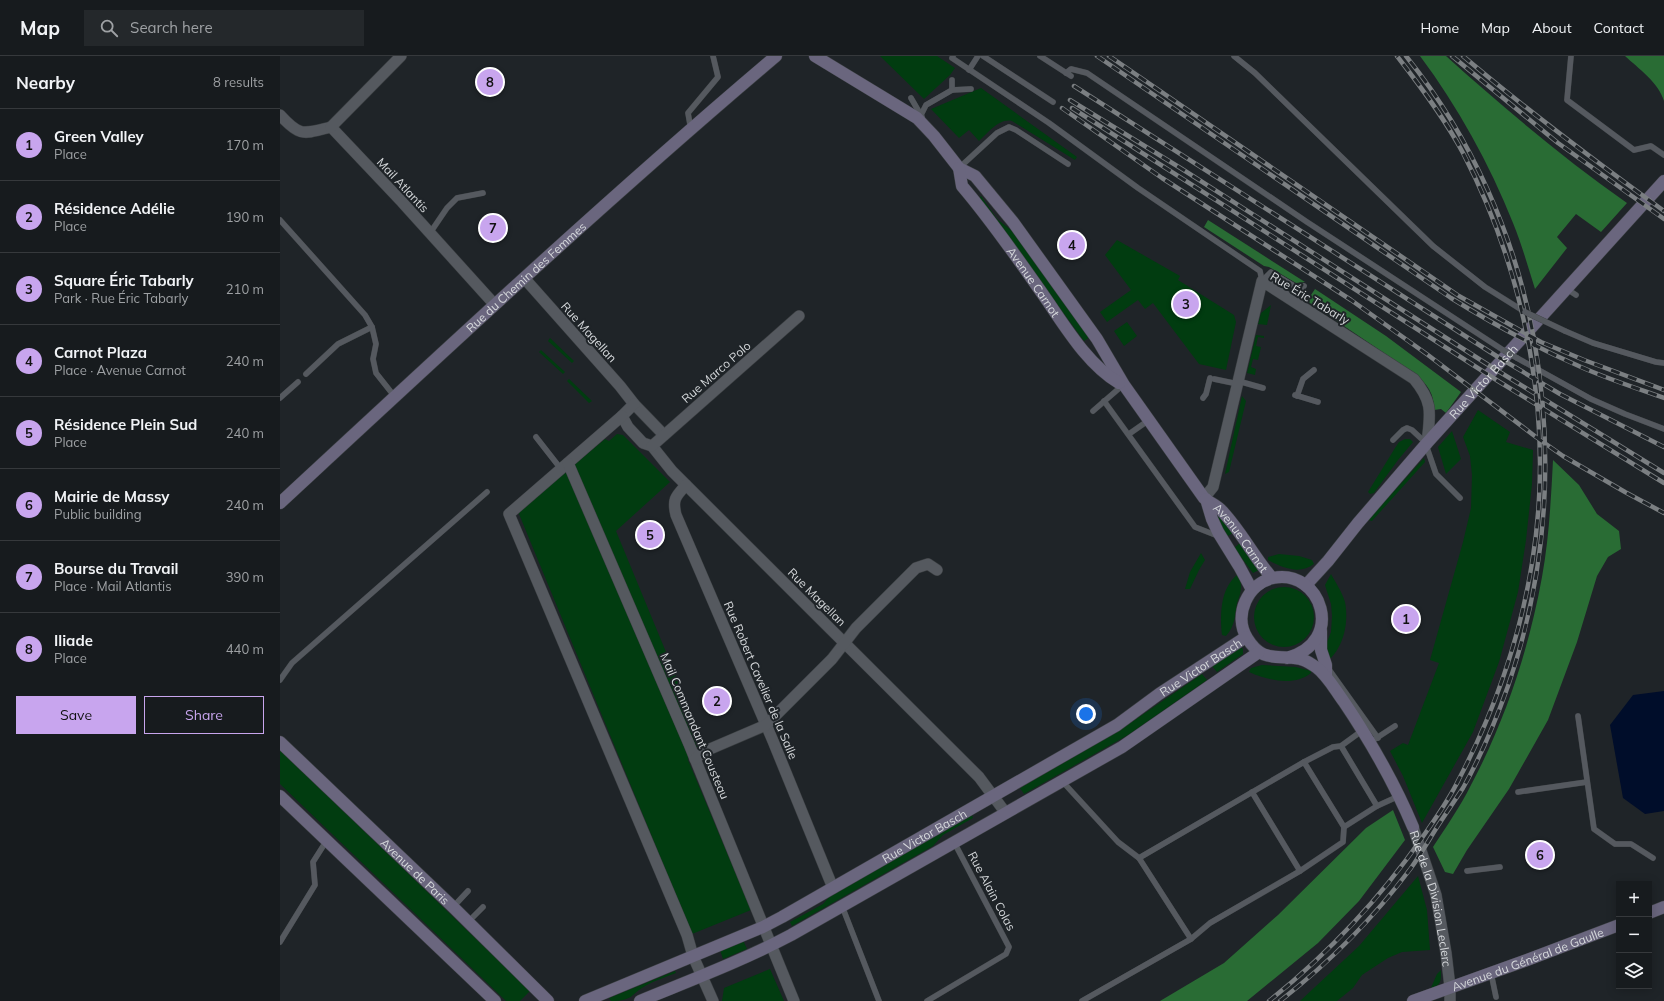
<!DOCTYPE html>
<meta charset="utf-8">
<style>
:root{--surface:#171b1e;--page:#24282b;--text:#f1f3f6;--muted:#9ea1a4;--line:#36393c;--accent:#c8a5ee}
body{margin:0;font-family:Mulish,sans-serif;background:var(--page);color:var(--text)}
.controls{position:absolute;right:12px;bottom:12px;display:grid;overflow:hidden;border-radius:0px;box-shadow:0 2px 10px #0003}
.controls button{width:36px;height:36px;display:grid;place-items:center;padding:0;border:0;border-bottom:1px solid var(--line);background:var(--surface);color:var(--text);font:20px sans-serif}
.you{position:absolute;left:806px;top:658px;width:14px;height:14px;margin:-10px;border:3px solid #fff;border-radius:50%;background:#1a73e8;box-shadow:0 0 0 6px #1a73e833}
.badge{display:grid;place-items:center;width:26px;height:26px;border-radius:50%;background:var(--accent);color:#111;font-size:13px;font-weight:700}
.pin{position:absolute;translate:-50% -50%;border:2px solid #fff;box-shadow:0 1px 4px #0006}
.list{margin:0;padding:0;list-style:none}
h2{display:flex;justify-content:space-between;align-items:center;height:52px;margin:0;padding:0 16px;font-size:17px}
h2 small{font-size:13px;font-weight:400;color:var(--muted)}
.list li{display:grid;grid-template-columns:26px 1fr auto;gap:12px;align-items:center;box-sizing:border-box;height:72px;padding:0 16px;border-top:1px solid var(--line)}
.list b{display:block;font-size:15px;white-space:nowrap}
.list p{margin:0;font-size:13px;white-space:nowrap;color:var(--muted)}
.list em{font-size:13px;font-style:normal;color:var(--muted)}
.actions{display:flex;gap:8px;padding:12px 16px}
.actions a{flex:1;padding:9px 0;border:1px solid var(--accent);border-radius:0px;text-align:center;font-size:14px;color:var(--accent)}
.actions .main{background:var(--accent);color:#111}
.icon{flex:none;width:22px;height:22px;fill:none;stroke:currentColor;stroke-width:2;stroke-linecap:round;stroke-linejoin:round}
.map{position:relative;flex:none;width:1384px;height:945px;overflow:hidden}
header{display:flex;align-items:center;gap:24px;box-sizing:border-box;height:56px;padding:0 20px;background:var(--surface);border-bottom:1px solid var(--line)}
header strong{font-size:19px}
nav{display:flex;gap:22px;margin-inline-start:auto;font-size:14px}
.search{width:280px;height:36px;background:var(--page);display:flex;align-items:center;gap:10px;box-sizing:border-box;padding:0 14px;border-radius:0px;color:var(--muted);font-size:15px}
main{display:flex}
aside{flex:1;background:var(--surface)}
.map>svg:first-child{display:block}
.green{fill:#013c10}
.forest{fill:#296c34}
.water{fill:#000d2a}
.lines{fill:none;stroke-linecap:round;stroke-linejoin:round}
.lane-casing{stroke:#3a3e41;stroke-width:6}
.street-casing{stroke:#3a3e41;stroke-width:12}
.secondary-casing{stroke:#3a3e41;stroke-width:13}
.lane{stroke:#55595f;stroke-width:5.5}
.street{stroke:#55595f;stroke-width:11}
.secondary{stroke:#6a667e;stroke-width:12}
.rail-casing{stroke:#7b7f82;stroke-width:4.5}
.rail{stroke:#1f2428;stroke-width:3;stroke-dasharray:9;stroke-linecap:butt}
.lane-bridge-casing{stroke:#3a3e41;stroke-width:6;stroke-linecap:butt}
.lane-bridge{stroke:#55595f;stroke-width:5.5}
.labels{text-anchor:middle;dominant-baseline:central;stroke-width:4;stroke-linejoin:round;paint-order:stroke}
.street-label{font-size:12px;fill:#d5d8db;stroke:#1f2428}
</style>
<header>
<strong>Map</strong>
<div class="search"><svg class="icon" aria-label="search" viewBox="0 0 24 24"><circle cx="10" cy="10" r="6"/><path d="M15 15l6 6"/></svg>Search here</div>
<nav><a>Home</a><a>Map</a><a>About</a><a>Contact</a></nav>
</header>
<main>
<aside>
<h2>Nearby<small>8 results</small></h2>
<ul class="list">
<li><span class="badge">1</span><div><b>Green Valley</b><p>Place</p></div><em>170 m</em></li>
<li><span class="badge">2</span><div><b>Résidence Adélie</b><p>Place</p></div><em>190 m</em></li>
<li><span class="badge">3</span><div><b>Square Éric Tabarly</b><p>Park · Rue Éric Tabarly</p></div><em>210 m</em></li>
<li><span class="badge">4</span><div><b>Carnot Plaza</b><p>Place · Avenue Carnot</p></div><em>240 m</em></li>
<li><span class="badge">5</span><div><b>Résidence Plein Sud</b><p>Place</p></div><em>240 m</em></li>
<li><span class="badge">6</span><div><b>Mairie de Massy</b><p>Public building</p></div><em>240 m</em></li>
<li><span class="badge">7</span><div><b>Bourse du Travail</b><p>Place · Mail Atlantis</p></div><em>390 m</em></li>
<li><span class="badge">8</span><div><b>Iliade</b><p>Place</p></div><em>440 m</em></li>
</ul>
<div class="actions"><a class="main">Save</a><a>Share</a></div>
</aside>
<div class="map">
<svg width="1384" height="945" viewBox="0 0 1384 945">
<rect width="100%" height="100%" fill="#1f2428"/>
<!-- green -->
<g class="green">
<polygon points="600,0 657,0 675,12 670,19 644,43"/>
<path d="M701 32 797 101 795 104 732 65C719 62 708 77 699 85L689 74 679 82 651 53Z"/>
<polygon points="701,140 717,163 731,174 810,281 804,285 699,142"/>
<polygon points="837,184 900,220 898,224 954,259 956,266 946,314 919,308 873,247 865,253 858,244 827,266 820,256 851,234 825,199"/>
<polygon points="991,249 987,269 978,268 981,257"/>
<polygon points="847,266 857,280 844,290 834,275"/>
<polygon points="976,279 984,280 984,282 978,281 976,290 981,291 978,304 973,303 971,311 976,313 975,319 967,317"/>
<polygon points="270,282 294,305 292,307 268,285"/>
<polygon points="261,294 285,316 283,318 259,296"/>
<polygon points="289,323 312,345 309,347 287,325"/>
<polygon points="962,340 966,345 949,416 945,418"/>
<polygon points="1198,354 1230,376 1226,386 1253,394 1252,428 1246,484 1238,536 1219,606 1193,676 1142,767 1123,720 1110,695 1123,687 1128,689 1159,607 1150,604 1183,486 1191,452 1192,419 1190,400 1183,381"/>
<polygon points="1172,375 1181,403 1166,418 1158,391"/>
<polygon points="337,378 343,379 390,426 336,475 424,688 413,693 408,698 408,704 471,854 412,878 239,458 241,453 325,383 329,385"/>
<polygon points="1125,383 1130,383 1133,386 1118,404 1094,437 1090,438 1088,436 1115,392 1119,386"/>
<polygon points="1144,402 1145,406 1092,465 1088,464"/>
<polygon points="935,454 953,477 946,481 936,465"/>
<polygon points="960,487 979,514 973,517 954,492"/>
<polygon points="921,497 925,504 919,514 910,533 905,533 910,516"/>
<path d="M999 498 1019 500 1032 504 1034 508C1020 519 1002 512 988 504V501Z"/>
<path d="M1051 518C1056 527 1062 536 1065 546 1069 566 1064 590 1049 604L1046 601 1047 586 1051 576 1052 560 1051 548 1045 529Z"/>
<path d="M957 519C960 523 961 526 961 531 961 536 959 542 957 547 955 560 955 570 946 580L942 579C940 559 940 533 957 519Z"/>
<circle cx="1004" cy="561" r="30"/>
<polygon points="959,590 963,593 963,598 937,616 932,610"/>
<path d="M982 609 1016 611 1031 615V617C1014 631 987 624 969 616L971 612Z"/>
<polygon points="922,618 927,624 848,679 744,738 740,732 843,672"/>
<polygon points="0,694 250,935 240,945 226,945 0,728"/>
<polygon points="692,759 693,762 663,779 653,790 512,870 510,866 543,848 551,839"/>
<polygon points="1138,820 1147,854 1150,894 1122,896 1108,902 1082,919 1073,932 1057,945 1020,945 1079,890"/>
<polygon points="463,884 467,893 443,903 440,894"/>
<polygon points="490,913 504,945 442,945 444,932"/>
<path d="M1161 914C1161 927 1161 928 1150 934L1157 918Z"/>
<path d="M395 915 396 917C386 921 376 924 367 929 350 938 354 945 331 945L329 942Z"/>
</g>
<!-- forest -->
<g class="forest">
<path d="M1140 0H1166C1224 52 1283 102 1347 147L1321 176 1296 158 1277 181 1287 192 1255 233C1248 211 1242 189 1233 167 1209 107 1178 51 1140 0Z"/>
<path d="M1345 0H1384V45C1379 27 1358 12 1345 0Z"/>
<polygon points="928,164 1025,226 1016,227 989,211 984,210 924,171"/>
<path d="M1035 233 1106 280 1181 336 1166 357 1161 353 1154 354C1154 337 1148 329 1135 318L1027 245Z"/>
<path d="M1273 404 1299 429 1317 458 1339 475 1341 493 1328 501 1317 520 1297 586 1268 664 1229 733 1187 794 1173 818 1165 816 1153 791C1166 771 1180 751 1191 729 1225 665 1249 593 1262 521 1269 483 1271 443 1273 404Z"/>
<polygon points="1113,754 1125,784 1079,845 1038,887 967,945 880,945 944,907 998,859 1086,772"/>
</g>
<!-- water -->
<polygon class="water" points="1384,635 1384,755 1365,758 1343,742 1330,669 1353,639"/>
<g class="lines">
<defs>
<g id="lane">
<polyline points="673,0 672,2 769,67 858,132 980,215 982,225"/>
<polyline points="703,0 773,46"/>
<polyline points="760,0 791,20"/>
<polyline points="954,0 975,17 1153,190 1205,231 1245,256"/>
<polyline points="1291,0 1287,44 1354,94 1371,90 1384,99"/>
<polyline points="689,14 698,0"/>
<polyline points="786,17 791,13 807,17 1027,166 1223,294"/>
<polyline points="672,34 672,24"/>
<polyline points="631,42 642,61"/>
<polyline points="641,59 646,49 672,34 691,33"/>
<polyline points="411,74 408,57 438,21 433,0"/>
<polyline points="679,112 717,77 729,71 736,74 788,108"/>
<polyline points="0,164 85,259 92,271 96,288 93,303 96,317 115,341"/>
<polyline points="150,177 167,152 177,142 203,137"/>
<polyline points="982,225 991,216 1021,234 1024,230"/>
<polyline points="1287,233 1296,239"/>
<polyline points="1285,275 1313,287 1376,306 1384,307"/>
<polyline points="1237,302 1311,343 1345,358 1384,373"/>
<polyline points="26,318 58,288 92,271"/>
<polyline points="934,323 958,328"/>
<polyline points="958,325 983,332"/>
<polyline points="1015,339 1038,346"/>
<polyline points="1017,340 1023,323 1034,314"/>
<polyline points="0,342 18,326"/>
<polyline points="923,342 926,338 930,322"/>
<polyline points="824,345 915,471 938,480"/>
<polyline points="813,355 843,329"/>
<polyline points="849,378 869,364"/>
<polyline points="256,381 281,413"/>
<polyline points="1113,384 1123,374 1127,372 1132,374 1146,387"/>
<polyline points="1146,389 1156,418 1180,442"/>
<polyline points="1048,612 1098,682"/>
<polyline points="0,624 12,607 207,436"/>
<polyline points="1298,660 1314,773 1335,788 1351,788 1373,802"/>
<polyline points="1095,683 1115,670"/>
<polyline points="1061,690 1097,750"/>
<polyline points="1024,706 1053,691 1061,690 1083,674"/>
<polyline points="782,725 838,786 859,802"/>
<polyline points="1238,736 1307,726"/>
<polyline points="1020,815 1063,786 1064,771"/>
<polyline points="1187,815 1220,811"/>
<polyline points="562,850 599,945"/>
<polyline points="173,851 188,835"/>
<polyline points="188,866 203,851"/>
<polyline points="911,883 930,867 1020,815 972,736"/>
<polyline points="0,886 35,829 33,806 47,784"/>
<polyline points="1211,917 1216,941"/>
<polyline points="647,945 726,898 729,891 674,786"/>
<polyline points="802,945 911,883 859,802 1024,706 1064,771 1097,750 1119,740"/>
</g>
<g id="street">
<path d="M0 59C20 81 23 78 51 71"/>
<polyline points="51,71 122,146 215,249"/>
<polyline points="51,71 121,0"/>
<polyline points="245,223 340,330 354,348 384,379"/>
<polyline points="354,348 342,360 348,371 363,387 372,390 392,415 699,721 725,756"/>
<polyline points="342,360 229,458 407,879 413,900 433,945"/>
<polyline points="372,390 519,260"/>
<polyline points="288,407 409,688 514,945"/>
<path d="M406 429C396 440 392 443 396 459L493 685 553 832"/>
<path d="M924 442 933 431 982 225 1134 323C1154 347 1150 358 1147 387"/>
<polyline points="415,703 423,696 486,669 552,603 576,572 636,512 648,508 657,514"/>
<path id="s1" d="M1133 771 1156 839 1166 897 1170 931V945"/>
</g>
<g id="secondary">
<path id="s2" d="M535 0 637 62 654 80 679 112 695 120 733 166 817 283 844 329 924 442C930 447 937 449 942 455 961 475 974 501 992 522"/>
<path id="s3" d="M679 112 682 130C712 165 738 203 764 240 785 270 807 308 839 327"/>
<polyline points="926,443 932,463 938,476 959,510 972,534"/>
<path id="s4" d="M0 447C163 296 326 144 496 0"/>
<path id="s5" d="M1026 529 1048 505 1078 467 1147 387 1384 125"/>
<polyline points="1041,575 1041,594 1046,609 1046,619"/>
<path d="M1007 602C1067 586 1041 512 993 522 968 527 953 559 967 582 983 608 996 598 1020 603 1026 604 1031 608 1036 611 1048 620 1055 634 1064 646 1091 686 1114 726 1133 771"/>
<path id="s6" d="M0 686 173 851 268 945"/>
<polyline points="0,740 215,945"/>
<polyline points="1369,857 1384,851"/>
<path id="s7" d="M305 945 483 871 502 861 837 669 879 638 966 581"/>
<path d="M360 945C411 924 462 905 511 879L842 691 979 596"/>
<path id="s8" d="M1133 945 1247 904 1339 869"/>
</g>
</defs>
<!-- lane casing -->
<use href="#lane" class="lane-casing"/>
<!-- street casing -->
<use href="#street" class="street-casing"/>
<!-- secondary casing -->
<use href="#secondary" class="secondary-casing"/>
<!-- lane -->
<use href="#lane" class="lane"/>
<!-- street -->
<use href="#street" class="street"/>
<!-- secondary -->
<use href="#secondary" class="secondary"/>
<defs>
<g id="rail">
<path d="M817 0 1171 242C1213 268 1255 291 1301 311 1328 323 1356 332 1384 342"/>
<polyline points="829,0 1179,240 1261,286 1304,304 1384,334"/>
<polyline points="1172,0 1278,87 1384,163"/>
<path d="M1183 0C1248 55 1315 105 1384 155"/>
<polyline points="794,30 1218,301 1280,338 1384,391"/>
<polyline points="790,44 902,113 1210,310 1384,417"/>
<polyline points="782,52 882,122 1071,244 1148,299 1256,381 1283,400 1345,436 1384,457"/>
<polyline points="792,52 1218,325 1384,427"/>
<path d="M989 945C1049 897 1098 845 1142 782 1155 763 1169 744 1179 723 1214 656 1240 582 1252 507 1275 368 1247 221 1183 97 1165 63 1141 31 1117 0"/>
<path d="M1000 945C1050 906 1093 863 1131 812 1141 798 1150 782 1159 768 1167 756 1175 744 1183 732 1201 700 1216 664 1228 630 1267 516 1275 401 1254 283 1235 180 1192 82 1126 0"/>
</g>
</defs>
<!-- rail casing -->
<use href="#rail" class="rail-casing"/>
<!-- rail -->
<use href="#rail" class="rail"/>
<defs>
<g id="lane-bridge">
<polyline points="1245,256 1285,275"/>
<polyline points="1223,294 1237,302"/>
</g>
</defs>
<!-- lane-bridge casing -->
<use href="#lane-bridge" class="lane-bridge-casing"/>
<!-- lane-bridge -->
<use href="#lane-bridge" class="lane-bridge"/>
</g>
<g class="labels">
<!-- street labels -->
<g class="street-label">
<text transform="translate(123 129) rotate(47)">Mail Atlantis</text>
<text stroke="none"><textPath href="#s4" startOffset="334">Rue du Chemin des Femmes</textPath></text>
<text stroke="none"><textPath href="#s3" startOffset="138">Avenue Carnot</textPath></text>
<text transform="translate(1030 242) rotate(31)">Rue Éric Tabarly</text>
<text transform="translate(309 276) rotate(48)">Rue Magellan</text>
<text transform="translate(436 316) rotate(-41)">Rue Marco Polo</text>
<text stroke="none"><textPath href="#s5" startOffset="270">Rue Victor Basch</textPath></text>
<text stroke="none"><textPath href="#s2" startOffset="653">Avenue Carnot</textPath></text>
<text transform="translate(537 541) rotate(45)">Rue Magellan</text>
<text stroke="none"><textPath href="#s7" startOffset="702">Rue Victor Basch</textPath></text>
<text transform="translate(481 624) rotate(67)">Rue Robert Cavelier de la Salle</text>
<text transform="translate(415 670) rotate(67)">Mail Commandant Cousteau</text>
<text stroke="none"><textPath href="#s7" startOffset="378">Rue Victor Basch</textPath></text>
<text stroke="none"><textPath href="#s6" startOffset="187">Avenue de Paris</textPath></text>
<text transform="translate(712 835) rotate(62)">Rue Alain Colas</text>
<text stroke="none"><textPath href="#s1" startOffset="74">Rue de la Division Leclerc</textPath></text>
<text stroke="none"><textPath href="#s8" startOffset="122">Avenue du Général de Gaulle</textPath></text>
</g>
</g>
</svg>
<div class="controls">
<button>+</button>
<button>−</button>
<button><svg class="icon" aria-label="layers" viewBox="0 0 24 24"><path d="M12 4l9 5-9 5-9-5zM3 14l9 5 9-5"/></svg></button>
</div>
<div class="you"></div>
<div class="pin badge" style="left:1126px;top:563px">1</div>
<div class="pin badge" style="left:437px;top:645px">2</div>
<div class="pin badge" style="left:906px;top:248px">3</div>
<div class="pin badge" style="left:792px;top:189px">4</div>
<div class="pin badge" style="left:370px;top:479px">5</div>
<div class="pin badge" style="left:1260px;top:799px">6</div>
<div class="pin badge" style="left:213px;top:172px">7</div>
<div class="pin badge" style="left:210px;top:26px">8</div>
</div>
</main>
